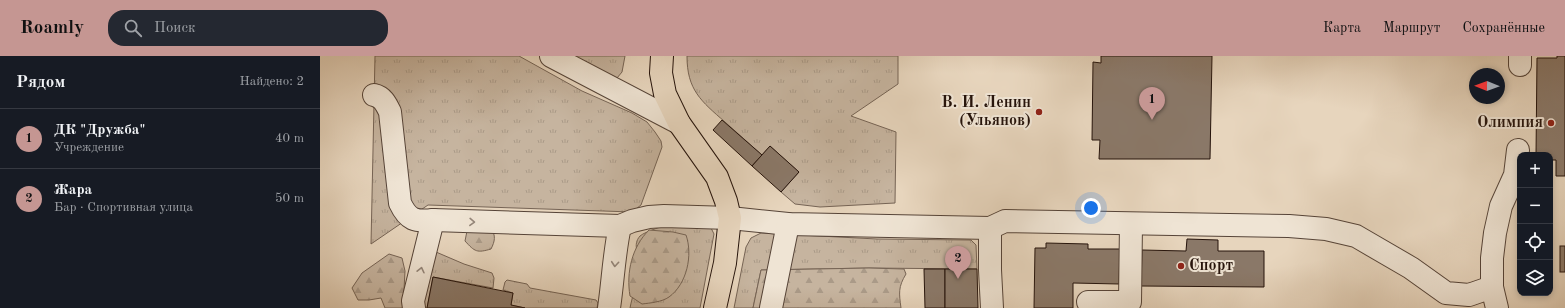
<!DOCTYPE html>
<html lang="ru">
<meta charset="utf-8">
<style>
:root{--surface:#171b24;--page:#242831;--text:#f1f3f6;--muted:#9ea1a6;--line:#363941;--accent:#c59692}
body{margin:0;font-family:"Old Standard TT",serif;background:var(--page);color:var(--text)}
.controls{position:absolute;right:12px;bottom:12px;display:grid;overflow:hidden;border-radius:8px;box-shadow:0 2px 6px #0003}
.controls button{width:36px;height:36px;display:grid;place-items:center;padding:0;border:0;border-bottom:1px solid var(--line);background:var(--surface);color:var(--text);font:20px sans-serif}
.compass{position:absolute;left:1149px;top:12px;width:36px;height:36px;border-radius:50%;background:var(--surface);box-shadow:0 2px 6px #0003;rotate:271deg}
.you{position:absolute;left:771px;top:152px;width:14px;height:14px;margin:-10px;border:3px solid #fff;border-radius:50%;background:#1a73e8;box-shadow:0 0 0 6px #1a73e833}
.badge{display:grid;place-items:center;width:26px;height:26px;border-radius:50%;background:var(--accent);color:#111;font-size:13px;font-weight:700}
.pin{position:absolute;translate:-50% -33px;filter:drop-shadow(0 1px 2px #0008)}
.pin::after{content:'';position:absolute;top:21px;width:14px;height:12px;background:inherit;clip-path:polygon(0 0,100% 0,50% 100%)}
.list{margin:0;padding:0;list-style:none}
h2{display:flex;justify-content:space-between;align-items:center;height:52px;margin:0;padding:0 16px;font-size:17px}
h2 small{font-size:13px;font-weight:400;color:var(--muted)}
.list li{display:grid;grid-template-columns:26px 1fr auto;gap:12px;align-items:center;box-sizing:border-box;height:60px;padding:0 16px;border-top:1px solid var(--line)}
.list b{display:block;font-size:15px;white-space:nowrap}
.list p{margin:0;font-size:13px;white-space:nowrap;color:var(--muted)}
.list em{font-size:13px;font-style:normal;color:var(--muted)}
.icon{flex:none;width:22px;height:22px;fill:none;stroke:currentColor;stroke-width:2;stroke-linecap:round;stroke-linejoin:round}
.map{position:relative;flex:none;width:1245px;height:252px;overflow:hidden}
header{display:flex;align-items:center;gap:24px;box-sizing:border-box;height:56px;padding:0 20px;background:var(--accent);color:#111}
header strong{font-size:19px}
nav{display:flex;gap:22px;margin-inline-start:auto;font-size:14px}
.search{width:280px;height:36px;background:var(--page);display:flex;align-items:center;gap:10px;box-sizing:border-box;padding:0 14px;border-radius:16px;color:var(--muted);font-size:15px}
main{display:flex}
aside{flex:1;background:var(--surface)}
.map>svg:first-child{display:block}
.grass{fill:url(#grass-tufts);stroke:#766455}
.forest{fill:url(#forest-firs);stroke:#766455}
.building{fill:#8a7868;stroke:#25130b}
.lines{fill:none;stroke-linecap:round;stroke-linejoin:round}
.minor-casing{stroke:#564438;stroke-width:24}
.major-casing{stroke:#25130b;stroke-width:24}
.minor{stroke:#efe4d4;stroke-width:22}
.major{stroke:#e7d5bd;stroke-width:22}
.oneway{stroke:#94867a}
.poi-dot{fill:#8f2418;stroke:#efe4d4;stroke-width:1.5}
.labels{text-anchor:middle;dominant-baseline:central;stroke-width:4;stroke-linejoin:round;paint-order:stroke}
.poi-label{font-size:16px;font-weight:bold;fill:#25130b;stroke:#efe4d4;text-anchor:end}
</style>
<header>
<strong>Roamly</strong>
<div class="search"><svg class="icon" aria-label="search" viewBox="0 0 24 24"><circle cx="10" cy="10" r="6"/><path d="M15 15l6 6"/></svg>Поиск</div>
<nav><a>Карта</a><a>Маршрут</a><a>Сохранённые</a></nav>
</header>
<main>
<aside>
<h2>Рядом<small>Найдено: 2</small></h2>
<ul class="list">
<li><span class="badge">1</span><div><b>ДК &quot;Дружба&quot;</b><p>Учреждение</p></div><em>40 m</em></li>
<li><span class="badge">2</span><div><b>Жара</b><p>Бар · Спортивная улица</p></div><em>50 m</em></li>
</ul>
</aside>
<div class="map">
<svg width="1245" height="252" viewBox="0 0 1245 252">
<defs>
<pattern id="grass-tufts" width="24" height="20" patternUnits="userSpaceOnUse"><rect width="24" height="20" fill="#c6b49f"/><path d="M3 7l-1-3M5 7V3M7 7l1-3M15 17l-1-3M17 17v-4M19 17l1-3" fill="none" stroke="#aa9a88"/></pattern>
<pattern id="forest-firs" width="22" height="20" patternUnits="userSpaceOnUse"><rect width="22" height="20" fill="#c6b49f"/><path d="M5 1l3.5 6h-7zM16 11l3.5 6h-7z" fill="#aa9a88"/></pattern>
</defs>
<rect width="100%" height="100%" fill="#e7d5bd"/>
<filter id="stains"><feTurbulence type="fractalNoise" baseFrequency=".005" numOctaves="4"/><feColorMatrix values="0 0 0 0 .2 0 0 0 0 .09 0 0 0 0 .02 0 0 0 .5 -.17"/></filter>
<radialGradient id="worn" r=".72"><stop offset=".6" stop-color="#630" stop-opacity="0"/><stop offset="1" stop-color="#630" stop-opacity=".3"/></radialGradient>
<!-- grass -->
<g class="grass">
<polygon points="55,0 199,0 262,35 312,57 327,66 335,76 341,85 342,91 321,149 312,156 108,149 51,188"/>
<polygon points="252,0 305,0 302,16 297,22 294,22"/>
<path d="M367 0H578V28L531 60 576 76 575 147 500 151 475 148 461 136 479 116 450 90 442 99C430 88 417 77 405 66 381 45 367 34 367 0Z"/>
<path d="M352 167 391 172 394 178 380 252H310C312 241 320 216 320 207 319 198 312 189 320 180 326 175 344 170 352 167Z"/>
<polygon points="441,177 557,183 651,184 656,189 657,213 549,212 441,214 433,252 414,252 426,191 431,182"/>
<polygon points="116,196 144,208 172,217 174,222 173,232 113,221 107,252 98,252"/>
<polygon points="187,224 207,228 210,232 276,244 278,247 277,252 205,252 191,249 193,237 183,234 185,226"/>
</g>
<!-- forest -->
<g class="forest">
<path d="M171 172C176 180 175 185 171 193 157 197 155 196 145 185L147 175Z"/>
<path d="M329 174 353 176 366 179C373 199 367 228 349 241 342 246 330 247 322 248L310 240C306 216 312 191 329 174Z"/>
<polygon points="69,198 82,202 85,215 83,252 65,252 61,242 49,244 38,244 32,232 42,217"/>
<path d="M549 212 584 213 586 218C578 231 579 237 581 252H433L441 214Z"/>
</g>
<!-- building -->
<g class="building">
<polygon points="781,0 892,0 890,103 779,103 780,84 772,84 773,6 781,7"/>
<polygon points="1237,0 1245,0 1245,120 1236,120 1236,104 1230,104 1230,99 1216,99 1217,2 1237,2"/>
<polygon points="402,64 442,99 432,110 393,74"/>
<polygon points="450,90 479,116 461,136 432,110"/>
<polygon points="867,183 898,184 898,195 944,195 944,231 821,230 822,194 866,195"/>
<polygon points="726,187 768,188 768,193 800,193 799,228 753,227 753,252 714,252 715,192 726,192"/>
<rect x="1240" y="190" width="5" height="26"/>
<polygon points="604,213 625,213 625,252 605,252"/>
<polygon points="625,213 657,213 658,252 625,252"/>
<polygon points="113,221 193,237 191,249 205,252 107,252"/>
</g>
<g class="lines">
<defs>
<g id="minor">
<polyline points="231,0 359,67"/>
<polyline points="1200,9 1200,0"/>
<path d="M54 39C63 41 66 48 70 56L80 147C88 164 95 166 113 164L300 170 312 165 329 161 344 160 410 162 468 168 670 172 685 165 969 170 1006 173 1036 180 1091 212 1126 237 1149 239 1172 231"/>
<polyline points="670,172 670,214 672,252"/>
<polyline points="768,246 810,246 811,168"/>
<polyline points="94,252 93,245 113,164"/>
<path d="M289 252C293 225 294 197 300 170"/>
<polyline points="451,252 468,168"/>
<polyline points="1177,252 1172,231 1172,202 1175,177 1181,150 1195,119 1198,94"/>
</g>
<polyline id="major" points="342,0 341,17 345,38 359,67 397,121 406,145 410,162 405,207 395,252"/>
</defs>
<!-- minor casing -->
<use href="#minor" class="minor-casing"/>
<!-- major casing -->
<use href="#major" class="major-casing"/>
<!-- minor -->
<use href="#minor" class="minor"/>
<!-- major -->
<use href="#major" class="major"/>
</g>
<!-- one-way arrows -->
<defs><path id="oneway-chevron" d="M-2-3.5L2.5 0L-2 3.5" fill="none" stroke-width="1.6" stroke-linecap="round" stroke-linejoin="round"/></defs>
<g class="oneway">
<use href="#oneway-chevron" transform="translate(152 166) rotate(2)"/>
<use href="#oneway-chevron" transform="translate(295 208) rotate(95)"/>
<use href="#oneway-chevron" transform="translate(101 214) rotate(-77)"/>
</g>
<!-- markers -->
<g class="poi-dot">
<circle cx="719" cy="56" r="4"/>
<circle cx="1231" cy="67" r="4"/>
<circle cx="861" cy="210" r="4"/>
</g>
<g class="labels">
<!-- poi labels -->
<g class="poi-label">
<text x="711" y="47">В. И. Ленин<tspan x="711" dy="18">(Ульянов)</tspan></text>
<text x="1223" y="67">Олимпия</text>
<text x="869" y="210" text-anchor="start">Спорт</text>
</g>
</g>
<rect width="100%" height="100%" filter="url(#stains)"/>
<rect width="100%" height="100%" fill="url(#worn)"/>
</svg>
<div class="controls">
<button>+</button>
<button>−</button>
<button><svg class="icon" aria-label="locate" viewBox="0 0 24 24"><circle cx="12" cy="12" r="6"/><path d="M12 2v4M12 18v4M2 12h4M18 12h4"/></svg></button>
<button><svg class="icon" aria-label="layers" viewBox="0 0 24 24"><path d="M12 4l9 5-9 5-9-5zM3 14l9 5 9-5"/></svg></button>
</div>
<svg class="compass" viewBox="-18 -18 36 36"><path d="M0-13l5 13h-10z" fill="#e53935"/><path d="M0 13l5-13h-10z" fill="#9ea1a6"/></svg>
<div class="you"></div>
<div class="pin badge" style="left:832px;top:64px">1</div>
<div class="pin badge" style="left:638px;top:223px">2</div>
</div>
</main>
